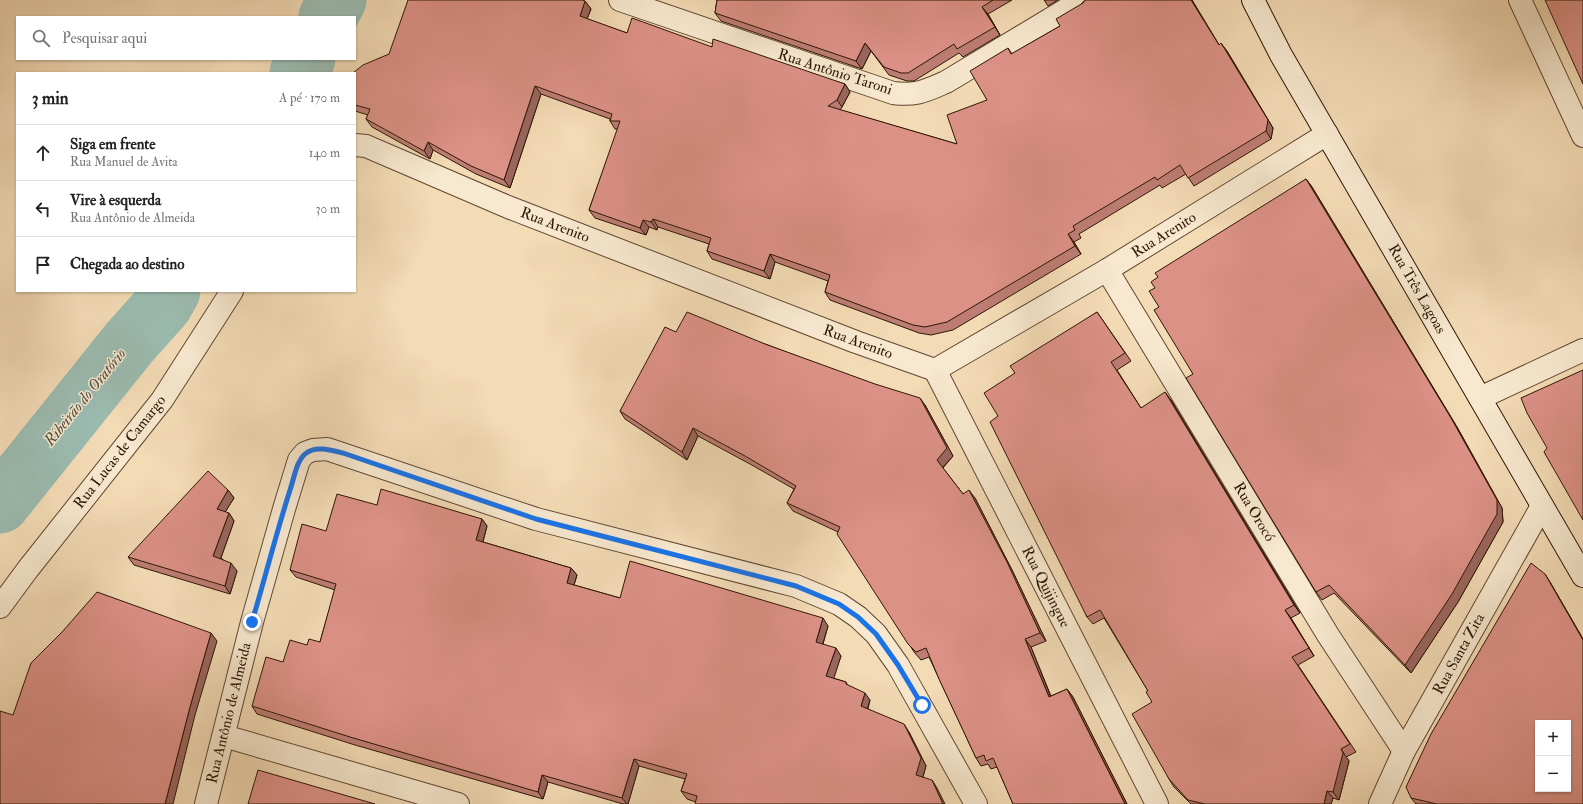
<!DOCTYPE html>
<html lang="pt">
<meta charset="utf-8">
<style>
:root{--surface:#fff;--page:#f6f6f6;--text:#222;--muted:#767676;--line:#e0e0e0}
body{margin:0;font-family:"IM FELL Double Pica",serif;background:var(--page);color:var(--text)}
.controls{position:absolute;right:12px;bottom:12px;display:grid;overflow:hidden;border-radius:0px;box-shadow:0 1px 3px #0004}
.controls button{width:36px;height:36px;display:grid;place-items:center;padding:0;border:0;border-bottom:1px solid var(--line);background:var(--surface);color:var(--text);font:20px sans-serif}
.stop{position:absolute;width:12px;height:12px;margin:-9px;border:3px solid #1a73e8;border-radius:50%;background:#fff}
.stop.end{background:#1a73e8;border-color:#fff;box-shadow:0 1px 4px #0008}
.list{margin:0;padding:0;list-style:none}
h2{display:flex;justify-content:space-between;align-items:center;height:52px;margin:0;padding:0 16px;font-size:17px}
h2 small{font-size:13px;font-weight:400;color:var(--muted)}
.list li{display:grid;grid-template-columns:26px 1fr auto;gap:12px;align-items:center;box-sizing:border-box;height:56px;padding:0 16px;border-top:1px solid var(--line)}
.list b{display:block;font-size:15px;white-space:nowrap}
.list p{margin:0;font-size:13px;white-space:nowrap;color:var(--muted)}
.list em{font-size:13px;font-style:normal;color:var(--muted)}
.icon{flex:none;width:22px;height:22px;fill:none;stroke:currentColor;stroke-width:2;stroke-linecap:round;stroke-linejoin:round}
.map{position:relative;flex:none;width:1583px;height:804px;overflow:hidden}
.search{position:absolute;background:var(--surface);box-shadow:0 1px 3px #0004;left:16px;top:16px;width:340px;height:44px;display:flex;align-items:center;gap:10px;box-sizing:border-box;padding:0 14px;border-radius:0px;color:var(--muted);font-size:15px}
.panel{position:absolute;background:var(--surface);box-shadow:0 1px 3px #0004;left:16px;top:72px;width:340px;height:220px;border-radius:0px}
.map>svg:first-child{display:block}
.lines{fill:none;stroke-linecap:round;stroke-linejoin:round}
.river{stroke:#9bbbb0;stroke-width:59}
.street-casing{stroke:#604731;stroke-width:24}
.secondary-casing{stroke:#2f1605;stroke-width:24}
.street{stroke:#f7e8cf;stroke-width:22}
.secondary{stroke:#f7e8cf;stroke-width:22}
.wall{fill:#bd7d74;stroke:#2f1605}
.shaded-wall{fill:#9a665e;stroke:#2f1605}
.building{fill:#dc9187;stroke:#2f1605;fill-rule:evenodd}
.route{stroke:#1a73e8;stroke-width:5}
.labels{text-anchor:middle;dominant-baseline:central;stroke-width:3;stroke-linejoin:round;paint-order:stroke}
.street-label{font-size:15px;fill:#2f1605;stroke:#f7e8cf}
.water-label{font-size:16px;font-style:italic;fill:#555041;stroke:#f7e8cf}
</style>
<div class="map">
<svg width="1583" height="804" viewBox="0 0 1583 804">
<rect width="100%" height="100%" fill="#f3dbb5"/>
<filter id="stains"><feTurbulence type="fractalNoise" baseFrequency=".005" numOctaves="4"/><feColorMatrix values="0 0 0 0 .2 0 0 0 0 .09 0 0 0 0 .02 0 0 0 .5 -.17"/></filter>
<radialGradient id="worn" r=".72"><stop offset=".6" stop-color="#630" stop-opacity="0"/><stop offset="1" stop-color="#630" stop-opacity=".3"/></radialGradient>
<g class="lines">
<!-- river -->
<g class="river">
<polyline points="328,17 337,0"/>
<polyline points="299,73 306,59"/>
<polyline points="0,504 129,343 163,305 171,291"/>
</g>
<defs>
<g id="street">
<path d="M620 0 893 93C916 96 925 91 946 82L1082 0"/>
<polyline points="1520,0 1583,136"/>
<polyline points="355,145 366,146 508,207 856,342 935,370 1107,270 1327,134"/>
<polyline points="1107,270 1328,635 1404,751"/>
<polyline points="935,370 1157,804"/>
<polyline points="1480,398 1583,350"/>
<polyline points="0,607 28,569 162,400 232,291"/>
<polyline points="224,736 458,804"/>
<polyline points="206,804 252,622 284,509 299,460 305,453 313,450 327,449 536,519 796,586 839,604 858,617 876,634 898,665 976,804"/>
<polyline points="1380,804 1404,751 1542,506"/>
</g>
<polyline id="secondary" points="1253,0 1281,55 1583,576"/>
</defs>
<!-- street casing -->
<use href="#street" class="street-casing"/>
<!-- secondary casing -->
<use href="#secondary" class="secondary-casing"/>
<!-- street -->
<use href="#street" class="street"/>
<!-- secondary -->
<use href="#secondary" class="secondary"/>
</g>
<!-- wall -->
<g class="wall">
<polygon points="717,0 1012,0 988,14 1000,35 963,57 959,53 914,81 907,81 889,75 871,51 862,69 721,21 715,13"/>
<polygon points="1044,0 1058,0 1048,6"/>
<polygon points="1085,0 1192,0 1219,45 1227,51 1273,128 1271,139 1194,186 1186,174 1162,188 1160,185 1079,234 1081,238 1074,242 1081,254 953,330 931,335 919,333 830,300 825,292 828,281 775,262 770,279 712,259 707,251 709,244 658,227 657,230 649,227 646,235 595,218 589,210 618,129 615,129 610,121 610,119 541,94 510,188 476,174 433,150 430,159 372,127 366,119 368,115 355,111 355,73 585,1 591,9 587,19 627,33 712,47 845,84 850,92 842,107 840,110 957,144 987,100 1008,48 1012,54 1060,26"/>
<polygon points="1306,179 1312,187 1457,427 1502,508 1503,522 1458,602 1411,673 1334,593 1322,600 1316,592 1193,374 1159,307 1155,288"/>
<polygon points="1097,312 1131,361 1117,370 1141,408 1171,400 1300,613 1291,618 1314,656 1298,665 1356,752 1346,757 1349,761 1339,800 1333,798 1331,804 1191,804 1174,787 1169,779 1152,702 1148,691 1104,618 1093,624 1087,617 998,416 1015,373"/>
<polygon points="676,332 765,344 925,405 953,456 943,468 963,494 975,498 1012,570 1046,641 1031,647 1051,696 1067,689 1073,697 1127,804 1013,804 997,767 991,769 988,764 981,766 976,758 929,657 921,660 914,652 838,532 793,511 787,503 794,489 750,464 698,436 687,460 625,419 620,411"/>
<polygon points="228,490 234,498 225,512 229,513 234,521 221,558 237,571 230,594 134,565 128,557"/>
<polygon points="377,505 482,519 487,526 483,542 571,568 577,575 574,585 620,598 828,626 823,644 841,656 833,678 846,682 848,686 870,700 868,709 909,732 926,766 923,777 937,788 696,802 687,799 681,791 685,779 639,766 628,804 623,804 548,782 543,799 355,745 257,714 252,706 283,662 307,645 320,642 335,590 296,577 290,570 326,531"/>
<polygon points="1550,582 1583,639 1583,804 1416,804 1411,798"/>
</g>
<!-- shaded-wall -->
<g class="shaded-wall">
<polygon points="1191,0 1192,0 1224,53 1219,45"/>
<polygon points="585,1 591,9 585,24 580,16"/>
<polygon points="982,7 988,14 1000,35 995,27"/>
<polygon points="865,43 871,51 862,69 856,61"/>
<polygon points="1221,43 1227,51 1273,128 1271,139 1266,131"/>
<polygon points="845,84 850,92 842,107 837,100"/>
<polygon points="535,86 541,94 510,188 504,180"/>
<polygon points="428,142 433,150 430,159 424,151"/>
<polygon points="1306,179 1312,187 1457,427 1502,508 1503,522 1458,602 1411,673 1405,665"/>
<polygon points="653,219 658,227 657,230 651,222"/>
<polygon points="643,220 649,227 646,235 640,228"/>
<polygon points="1068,234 1074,242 1081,254 1075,246"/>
<polygon points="770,254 775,262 770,279 764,271"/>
<polygon points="1165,392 1171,400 1300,613 1294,605"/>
<polygon points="920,398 925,405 953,456 942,468 937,460"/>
<polygon points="693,428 698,436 687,460 682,452"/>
<polygon points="228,490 234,498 222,517 217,509"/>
<polygon points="969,490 975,498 1012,570 1046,641 1040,633"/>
<polygon points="229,513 234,521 219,563 213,556"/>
<polygon points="482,519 487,526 481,548 476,540"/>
<polygon points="231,563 237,571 230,594 225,586"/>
<polygon points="571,568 577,575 572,591 567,583"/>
<polygon points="1545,574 1550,582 1583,639 1583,640"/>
<polygon points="1285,610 1291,618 1314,656 1309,648"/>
<polygon points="823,618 828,626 821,650 816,642"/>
<polygon points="211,633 217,641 195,715 173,804 165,804 190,707"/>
<polygon points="1025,639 1031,647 1054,705 1049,697"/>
<polygon points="836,648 841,656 832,684 826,676"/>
<polygon points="1067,689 1073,697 1127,804 1125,804"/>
<polygon points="865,693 870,700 866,713 861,706"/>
<polygon points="904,724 909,732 926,766 921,783 916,775"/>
<polygon points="1341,749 1349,761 1339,800 1333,792"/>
<polygon points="634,759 639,766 628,804 627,804 622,798"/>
<polygon points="542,775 548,782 543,799 538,792"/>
<polygon points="932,780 937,788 945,804 943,804"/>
<polygon points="1327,791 1333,798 1331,804 1324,804"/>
</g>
<!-- building -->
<g class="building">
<polygon points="408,0 582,0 585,1 580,16 627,33 632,18 712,47 713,39 845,84 837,100 828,106 957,144 947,115 987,100 970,71 1008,48 1011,54 1060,26 1056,19 1083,3 1085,0 1191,0 1219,45 1221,43 1268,120 1266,131 1188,178 1180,165 1157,180 1155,177 1073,226 1075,230 1068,234 1075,246 947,322 925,327 913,325 825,292 830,275 770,254 764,271 707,251 711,238 653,219 651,222 643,220 640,228 589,210 620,121 610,121 612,114 535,86 504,180 471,166 428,142 424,151 366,119 370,109 355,105 355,73 353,73 363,65 389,54"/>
<polygon points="717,0 993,0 982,7 995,27 957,49 954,44 908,73 901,73 884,67 865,43 856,61 715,13"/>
<polygon points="1545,0 1583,0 1583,84"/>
<polygon points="1306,179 1451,418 1497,500 1497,514 1452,594 1405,665 1329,585 1316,592 1186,378 1193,374 1154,310 1159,307 1149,291 1155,288 1151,282 1158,277 1155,273"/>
<polygon points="687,312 765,344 875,384 920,398 947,448 937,460 963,494 969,490 1007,562 1040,633 1025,639 1049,697 1067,689 1125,804 1013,804 993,758 986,761 984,755 976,758 939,679 926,648 916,652 908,644 837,534 840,527 787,503 796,486 745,456 693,428 682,452 620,411 665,327 676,332"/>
<polygon points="1097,312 1125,353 1111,362 1141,408 1165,392 1294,605 1285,610 1309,648 1292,657 1350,744 1341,749 1343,753 1333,792 1327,791 1324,804 1205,804 1188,800 1169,779 1132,714 1152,702 1146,692 1148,691 1100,610 1087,617 990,422 998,416 984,393 1015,373 1010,366"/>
<polygon points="1583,370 1583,520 1544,452 1547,448 1527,413 1521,398"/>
<polygon points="208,471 228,490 217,509 229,513 213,556 231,563 225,586 128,557"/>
<polygon points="381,489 482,519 476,540 571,568 567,583 620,598 630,561 823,618 816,642 836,648 826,676 846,682 846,684 865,693 861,706 904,724 921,758 916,775 932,780 943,804 695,804 697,796 681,791 687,774 634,759 622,798 542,775 538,792 350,737 252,706 266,657 283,662 290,640 307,645 309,639 320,642 336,584 290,570 302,524 326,531 337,494 377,505"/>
<path d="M1531 563 1545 574 1583 640V804H1437L1411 798 1406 787 1431 734ZM1538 723H1568V789H1538Z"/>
<polygon points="97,592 211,633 190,707 165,804 0,804 0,711 13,715 31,663 63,631"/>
<polygon points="258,770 375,804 248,804"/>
</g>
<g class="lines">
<!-- route -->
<path class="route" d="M252 622C265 578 276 534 290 490 294 479 296 462 305 454 315 445 331 450 343 453L536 519 796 586 839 604 858 617 876 634 898 665 922 705"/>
</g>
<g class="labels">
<!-- street labels -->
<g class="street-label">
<text transform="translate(835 72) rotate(18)">Rua Antônio Taroni</text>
<text transform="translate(555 225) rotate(21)">Rua Arenito</text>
<text transform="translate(1164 235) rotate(-32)">Rua Arenito</text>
<text transform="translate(1417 289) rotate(60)">Rua Três Lagoas</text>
<text transform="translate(858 342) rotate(20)">Rua Arenito</text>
<text transform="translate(120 452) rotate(-52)">Rua Lucas de Camargo</text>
<text transform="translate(1254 512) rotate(59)">Rua Orocó</text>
<text transform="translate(1046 587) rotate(63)">Rua Quijingue</text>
<text transform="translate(1459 654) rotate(-61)">Rua Santa Zita</text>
<text transform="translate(229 713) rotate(-76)">Rua Antônio de Almeida</text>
</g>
<!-- water labels -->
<g class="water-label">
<text transform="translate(85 397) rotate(-51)">Ribeirão do Oratório</text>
</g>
</g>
<rect width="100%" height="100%" filter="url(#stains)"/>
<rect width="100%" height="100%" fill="url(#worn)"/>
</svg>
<div class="controls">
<button>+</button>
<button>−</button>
</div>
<div class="stop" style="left:922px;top:705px"></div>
<div class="stop end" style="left:252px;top:622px"></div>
<div class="search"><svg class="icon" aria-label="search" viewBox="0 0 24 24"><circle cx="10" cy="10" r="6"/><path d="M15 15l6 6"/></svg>Pesquisar aqui</div>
<section class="panel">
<h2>3 min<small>A pé · 170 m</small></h2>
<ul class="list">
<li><svg class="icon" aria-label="ahead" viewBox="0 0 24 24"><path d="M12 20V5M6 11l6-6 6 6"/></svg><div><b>Siga em frente</b><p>Rua Manuel de Avita</p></div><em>140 m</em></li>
<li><svg class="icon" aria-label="left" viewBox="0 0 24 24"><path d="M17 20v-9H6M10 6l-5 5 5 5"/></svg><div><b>Vire à esquerda</b><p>Rua Antônio de Almeida</p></div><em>30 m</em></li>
<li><svg class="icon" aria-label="arrive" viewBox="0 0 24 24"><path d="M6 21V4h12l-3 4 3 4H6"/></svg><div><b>Chegada ao destino</b></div></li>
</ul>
</section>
</div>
